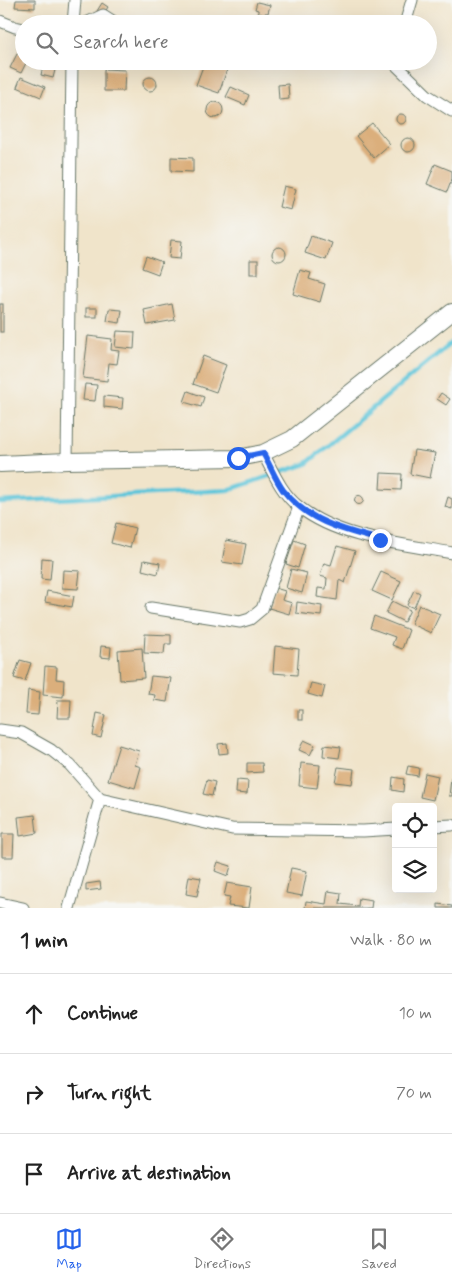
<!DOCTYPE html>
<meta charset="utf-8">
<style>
:root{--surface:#fff;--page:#f2f2f2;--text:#222;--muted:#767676;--line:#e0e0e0;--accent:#2563eb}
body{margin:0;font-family:Mynerve,sans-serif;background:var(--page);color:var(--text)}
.controls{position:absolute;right:15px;bottom:15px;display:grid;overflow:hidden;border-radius:5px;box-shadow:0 5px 20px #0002}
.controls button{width:45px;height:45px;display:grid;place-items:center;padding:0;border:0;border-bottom:1px solid var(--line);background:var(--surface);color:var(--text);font:25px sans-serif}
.stop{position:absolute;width:15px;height:15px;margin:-11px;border:4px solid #2563eb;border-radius:50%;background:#fff}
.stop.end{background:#2563eb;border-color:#fff;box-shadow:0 1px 5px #0008}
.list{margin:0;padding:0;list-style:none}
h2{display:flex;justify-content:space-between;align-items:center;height:65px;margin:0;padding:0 20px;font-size:21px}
h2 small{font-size:16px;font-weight:400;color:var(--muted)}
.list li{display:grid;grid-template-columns:32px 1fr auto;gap:15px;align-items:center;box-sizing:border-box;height:80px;padding:0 20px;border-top:1px solid var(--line)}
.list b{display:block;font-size:19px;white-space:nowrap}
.list em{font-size:16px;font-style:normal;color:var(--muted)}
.icon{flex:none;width:28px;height:28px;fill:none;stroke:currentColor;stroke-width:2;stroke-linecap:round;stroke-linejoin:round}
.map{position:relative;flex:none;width:452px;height:908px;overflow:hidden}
.search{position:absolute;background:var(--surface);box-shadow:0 5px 20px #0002;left:15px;right:15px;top:15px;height:55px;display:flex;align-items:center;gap:12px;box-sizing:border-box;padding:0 18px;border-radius:28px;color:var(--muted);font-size:19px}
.sheet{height:305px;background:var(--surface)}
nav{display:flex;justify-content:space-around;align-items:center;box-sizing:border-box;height:70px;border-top:1px solid var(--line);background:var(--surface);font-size:14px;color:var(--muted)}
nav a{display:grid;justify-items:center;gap:2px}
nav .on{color:var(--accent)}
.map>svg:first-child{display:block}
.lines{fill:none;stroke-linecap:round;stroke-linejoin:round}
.stream{stroke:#5ec6da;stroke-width:4.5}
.building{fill:#dbaf7c}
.street-casing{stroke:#687768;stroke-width:13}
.secondary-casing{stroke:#687768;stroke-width:18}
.street{stroke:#fff;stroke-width:11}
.secondary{stroke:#fff;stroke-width:16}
.route{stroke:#2563eb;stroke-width:6}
</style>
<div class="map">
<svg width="452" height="908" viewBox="0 0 452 908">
<rect width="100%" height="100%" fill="#f6f6f2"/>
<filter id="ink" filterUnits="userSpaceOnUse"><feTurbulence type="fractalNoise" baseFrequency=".02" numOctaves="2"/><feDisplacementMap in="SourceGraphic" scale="10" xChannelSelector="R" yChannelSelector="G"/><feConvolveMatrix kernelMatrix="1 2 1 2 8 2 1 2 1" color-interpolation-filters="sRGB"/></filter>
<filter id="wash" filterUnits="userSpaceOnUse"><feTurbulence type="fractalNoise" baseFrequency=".0096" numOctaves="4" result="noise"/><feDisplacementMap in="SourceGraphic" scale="20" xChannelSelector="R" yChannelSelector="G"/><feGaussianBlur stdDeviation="1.12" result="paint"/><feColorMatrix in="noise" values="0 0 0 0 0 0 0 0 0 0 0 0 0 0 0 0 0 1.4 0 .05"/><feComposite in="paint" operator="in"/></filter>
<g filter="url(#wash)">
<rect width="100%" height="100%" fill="#f0e4ca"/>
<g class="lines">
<!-- stream -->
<polyline class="stream" points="0,502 228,490 306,464 452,342"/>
</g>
<g id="blocks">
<!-- building -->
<g class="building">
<polygon points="16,0 35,0 35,8 15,7"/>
<polygon points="257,2 270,5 268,13 265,13 265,15 258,13 258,10 255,9"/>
<polygon points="102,3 108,7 103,15 97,11"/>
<polygon points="18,52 24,55 24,61 27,61 21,73 10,68"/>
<polygon points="44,61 57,62 53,78 41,75"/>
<polygon points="205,61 213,61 228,67 219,93 196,85"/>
<polygon points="104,69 125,70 124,91 104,91"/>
<polygon points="21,77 45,87 41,97 17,87"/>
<circle cx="150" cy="84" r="7"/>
<polygon points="288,84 289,99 279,100 278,85"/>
<polygon points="231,87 249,95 245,105 226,97"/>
<circle cx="215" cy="110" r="8"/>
<circle cx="401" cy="119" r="5"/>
<polygon points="372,123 390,144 374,158 356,136"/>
<circle cx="408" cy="145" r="7"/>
<polygon points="171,157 193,158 193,172 171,171"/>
<polygon points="435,164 452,171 452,179 447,192 427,184"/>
<polygon points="284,186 296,189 291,210 279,207"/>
<polygon points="311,236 332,243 326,260 305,253"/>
<polygon points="171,240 182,241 180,259 169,258"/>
<circle cx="279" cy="254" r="7"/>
<polygon points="146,256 162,262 158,274 142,268"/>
<rect x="250" y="260" width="8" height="14"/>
<polygon points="300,270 311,273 309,279 325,284 320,302 293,294"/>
<rect x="0" y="304" width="3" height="28"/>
<polygon points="172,304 175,320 147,325 144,310"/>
<rect x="86" y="308" width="11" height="9"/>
<polygon points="109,309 122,310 120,323 107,321"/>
<polygon points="117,331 135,332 134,349 115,347"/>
<polygon points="88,336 112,339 111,350 119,351 117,364 109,363 107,381 83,378"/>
<polygon points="203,356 226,365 216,392 193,384"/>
<polygon points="85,384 97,385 95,401 83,400"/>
<polygon points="188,391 204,397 201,407 184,402"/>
<polygon points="441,393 450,399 446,405 437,399"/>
<polygon points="104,396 123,398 122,409 104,407"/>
<polygon points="414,450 435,453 430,478 410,474"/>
<polygon points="381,473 402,474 401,490 380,489"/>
<circle cx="359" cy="500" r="4.5"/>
<polygon points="448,497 452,499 452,509 445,507"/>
<polygon points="116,523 135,528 130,548 111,543"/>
<polygon points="226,540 246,544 242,565 222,562"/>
<polygon points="294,540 305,544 298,568 286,564"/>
<polygon points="337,546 355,551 345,583 339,580 337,600 317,597 318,588 326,589 327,578 320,576 324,563 331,565"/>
<polygon points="42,558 52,559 50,580 41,579"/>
<polygon points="144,560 160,563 158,574 142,570"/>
<polygon points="291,569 307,573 302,593 286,588"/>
<polygon points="63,570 80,571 78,589 62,588"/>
<polygon points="381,572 401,581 392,600 372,591"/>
<polygon points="275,588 285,591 282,600 292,603 289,614 269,608"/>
<polygon points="414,590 420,593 414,608 407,605"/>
<polygon points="47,591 74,596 72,607 45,602"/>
<polygon points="392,601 410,610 404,622 386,613"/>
<polygon points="297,602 322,606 321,616 296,613"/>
<polygon points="419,605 440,614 431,633 411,624"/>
<polygon points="374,616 409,630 402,649 392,645 395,637 370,628"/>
<polygon points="145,634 171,635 171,644 165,644 164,654 144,653"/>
<polygon points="101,646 111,647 110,658 100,657"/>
<polygon points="275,646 299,649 297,675 273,673"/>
<polygon points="142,648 144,678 120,680 118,650"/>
<polygon points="20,660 31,663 25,681 14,678"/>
<polygon points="45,666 57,667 56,679 64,680 63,697 43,695"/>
<polygon points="151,676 171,678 167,702 154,700 155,695 148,694"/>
<polygon points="311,683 325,686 322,698 308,694"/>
<polygon points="28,690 40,692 38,715 26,714"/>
<polygon points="58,700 71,700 70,718 57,718"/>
<rect x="298" y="710" width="4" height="10"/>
<polygon points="97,713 106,715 101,738 93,736"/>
<polygon points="304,740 315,745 310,755 299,750"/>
<polygon points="227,743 228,753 219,754 218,744"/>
<polygon points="119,745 139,751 135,765 141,767 135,788 108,780"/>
<polygon points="324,745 341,747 339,758 323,756"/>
<polygon points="247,763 262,763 263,772 247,773"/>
<polygon points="301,763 320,765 317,788 299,786"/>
<polygon points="408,766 419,768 418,776 406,774"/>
<polygon points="338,767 354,769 352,784 335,782"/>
<polygon points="425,773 438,776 433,800 420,797"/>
<polygon points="393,777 404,779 403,792 392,790"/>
<polygon points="451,778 452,778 452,796 449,796"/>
<polygon points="207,780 215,782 212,796 203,794"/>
<polygon points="237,780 248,781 247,794 236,793"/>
<polygon points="35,815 37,833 20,836 18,817"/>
<polygon points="2,834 14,834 13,857 2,857"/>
<polygon points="218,862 231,866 228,876 215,871"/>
<polygon points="291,868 307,871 302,896 286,893"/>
<polygon points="189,876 201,878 197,896 186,894"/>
<polygon points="100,882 101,889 86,891 86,884"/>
<polygon points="227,883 252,887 249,908 228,906 230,897 224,896"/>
<polygon points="328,891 341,893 340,904 358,906 359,898 372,900 371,908 305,908 306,901 326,904"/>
<polygon points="438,904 452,906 452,908 438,908"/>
</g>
</g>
</g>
<g filter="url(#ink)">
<use href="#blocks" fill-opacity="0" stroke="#687768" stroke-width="1"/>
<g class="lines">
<defs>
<g id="street">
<polyline points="0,21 15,27 24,29"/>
<polyline points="73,24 75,0"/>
<polyline points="84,24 103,15 117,24"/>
<polyline points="405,24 412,0"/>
<polyline points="392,61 427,95 452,111"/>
<path d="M263 453C273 472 282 494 299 507 339 539 403 544 452 553"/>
<polyline points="67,461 72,61"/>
<polyline points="151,608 240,622 250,619 262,609 299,507"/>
<polyline points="0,730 21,733 51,750 70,765 100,799 232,829 363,831 396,829"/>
<polyline points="433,826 452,825"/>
<polyline points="0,903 23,908"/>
<polyline points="69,908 100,799"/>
</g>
<polyline id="secondary" points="0,464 67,461 238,458 263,453 292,439 452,312"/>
</defs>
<!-- street casing -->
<use href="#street" class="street-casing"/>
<!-- secondary casing -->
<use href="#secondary" class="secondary-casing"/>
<!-- street -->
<use href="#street" class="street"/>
<!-- secondary -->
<use href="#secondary" class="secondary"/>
</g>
</g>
<g class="lines" filter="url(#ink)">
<!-- route -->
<path class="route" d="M238 458 263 453C270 465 275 479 283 490 308 522 343 530 380 540"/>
</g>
</svg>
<div class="controls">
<button><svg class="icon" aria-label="locate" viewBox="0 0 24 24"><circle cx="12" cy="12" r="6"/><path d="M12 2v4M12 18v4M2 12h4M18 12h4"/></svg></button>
<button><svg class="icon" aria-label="layers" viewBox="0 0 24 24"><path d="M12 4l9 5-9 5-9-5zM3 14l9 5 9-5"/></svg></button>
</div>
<div class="stop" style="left:238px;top:458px"></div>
<div class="stop end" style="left:380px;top:540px"></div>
<div class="search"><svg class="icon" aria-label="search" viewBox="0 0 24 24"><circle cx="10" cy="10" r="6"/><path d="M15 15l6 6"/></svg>Search here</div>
</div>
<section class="sheet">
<h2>1 min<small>Walk · 80 m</small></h2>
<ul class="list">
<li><svg class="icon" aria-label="ahead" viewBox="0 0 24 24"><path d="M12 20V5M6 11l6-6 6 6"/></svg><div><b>Continue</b></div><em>10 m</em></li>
<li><svg class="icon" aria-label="right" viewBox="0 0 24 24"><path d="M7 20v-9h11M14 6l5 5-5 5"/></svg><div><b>Turn right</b></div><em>70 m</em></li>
<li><svg class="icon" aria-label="arrive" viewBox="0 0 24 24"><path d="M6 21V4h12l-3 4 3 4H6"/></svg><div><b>Arrive at destination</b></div></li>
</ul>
</section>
<nav>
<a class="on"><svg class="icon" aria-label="map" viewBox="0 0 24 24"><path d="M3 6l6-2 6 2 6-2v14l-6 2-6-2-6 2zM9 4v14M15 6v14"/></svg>Map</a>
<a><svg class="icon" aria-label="directions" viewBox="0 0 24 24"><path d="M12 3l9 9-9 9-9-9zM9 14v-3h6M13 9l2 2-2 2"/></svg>Directions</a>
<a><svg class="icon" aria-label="saved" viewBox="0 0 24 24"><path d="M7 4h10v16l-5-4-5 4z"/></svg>Saved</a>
</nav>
